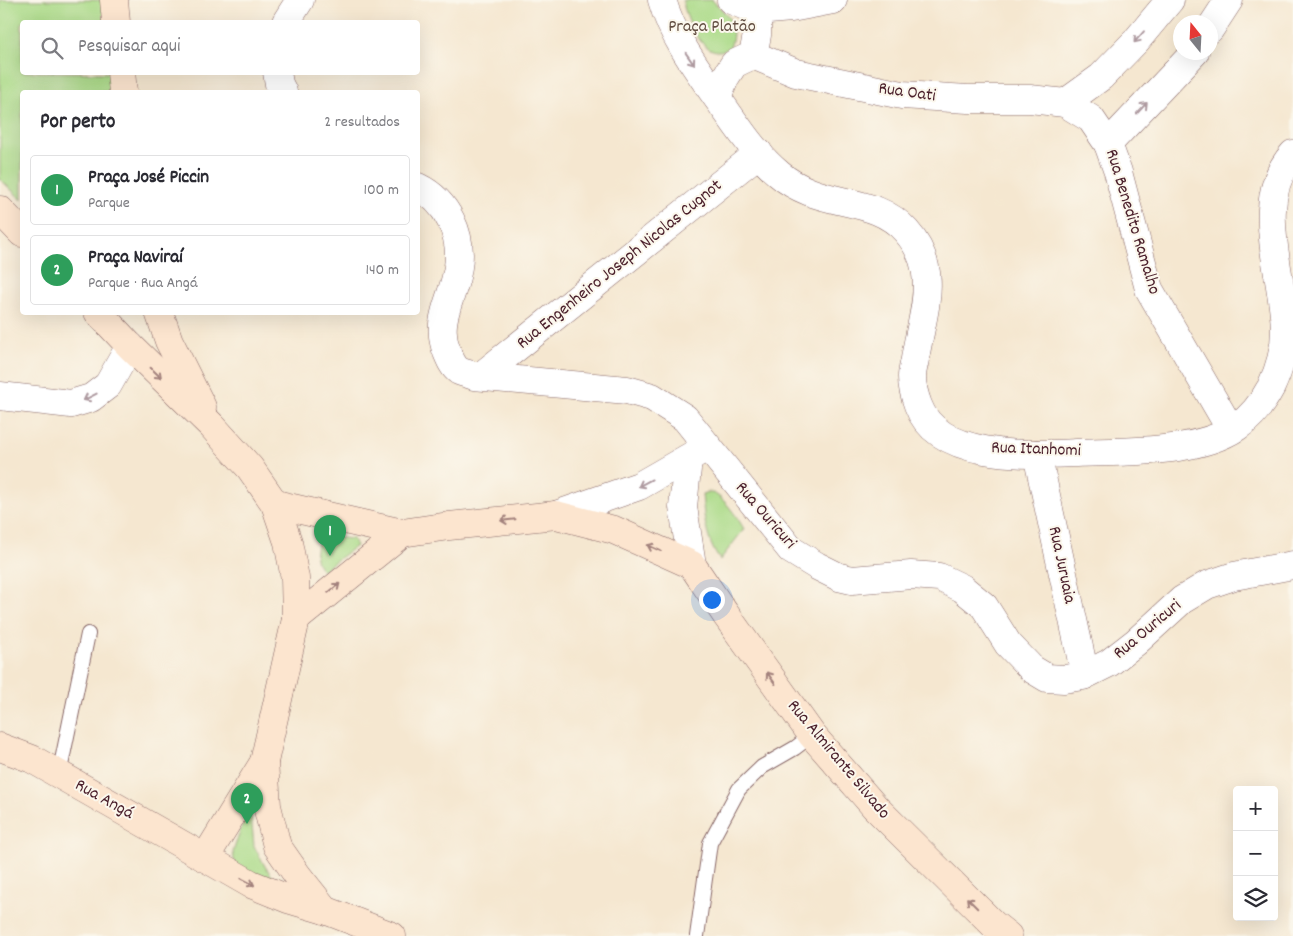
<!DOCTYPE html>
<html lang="pt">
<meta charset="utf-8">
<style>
:root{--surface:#fff;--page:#f7f7f7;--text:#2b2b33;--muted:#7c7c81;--line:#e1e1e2;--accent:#1f6fb2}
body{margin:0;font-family:Dekko,sans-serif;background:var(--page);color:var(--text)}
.controls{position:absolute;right:15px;bottom:15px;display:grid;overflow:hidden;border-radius:5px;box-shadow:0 5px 20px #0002}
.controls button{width:45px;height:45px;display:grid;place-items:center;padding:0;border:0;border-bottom:1px solid var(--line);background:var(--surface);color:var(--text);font:25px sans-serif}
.compass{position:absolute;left:1173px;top:15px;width:45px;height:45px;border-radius:50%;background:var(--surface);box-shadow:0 5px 20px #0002;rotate:342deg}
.you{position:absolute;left:711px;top:599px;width:18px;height:18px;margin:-12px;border:4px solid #fff;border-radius:50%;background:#1a73e8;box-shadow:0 0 0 8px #1a73e833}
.badge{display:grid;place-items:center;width:32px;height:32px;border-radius:50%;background:var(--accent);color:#fff;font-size:16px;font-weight:700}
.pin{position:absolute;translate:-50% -41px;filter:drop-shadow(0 1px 2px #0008)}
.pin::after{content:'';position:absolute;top:26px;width:18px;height:15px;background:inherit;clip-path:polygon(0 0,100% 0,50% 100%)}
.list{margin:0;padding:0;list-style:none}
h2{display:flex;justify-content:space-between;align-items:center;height:65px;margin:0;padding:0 20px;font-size:21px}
h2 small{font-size:16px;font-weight:400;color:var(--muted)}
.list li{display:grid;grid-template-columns:32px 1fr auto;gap:15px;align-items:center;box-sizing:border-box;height:70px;margin:0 10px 10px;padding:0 10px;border:1px solid var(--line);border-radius:5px}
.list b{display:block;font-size:19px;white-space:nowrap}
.list p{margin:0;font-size:16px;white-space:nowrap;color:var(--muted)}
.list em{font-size:16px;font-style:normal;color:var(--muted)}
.icon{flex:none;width:28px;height:28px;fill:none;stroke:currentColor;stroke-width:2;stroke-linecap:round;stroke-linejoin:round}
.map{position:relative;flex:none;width:1293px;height:936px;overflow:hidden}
.search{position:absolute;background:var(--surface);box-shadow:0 5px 20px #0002;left:20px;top:20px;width:400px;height:55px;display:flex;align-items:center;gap:12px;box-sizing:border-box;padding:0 18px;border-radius:5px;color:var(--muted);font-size:19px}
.panel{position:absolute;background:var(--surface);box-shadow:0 5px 20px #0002;left:20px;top:90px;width:400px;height:225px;border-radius:5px}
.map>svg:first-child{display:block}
.green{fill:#aada87;stroke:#7a7c59}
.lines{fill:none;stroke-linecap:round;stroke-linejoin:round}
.lane-casing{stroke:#866565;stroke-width:16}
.street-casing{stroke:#866565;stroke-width:29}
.secondary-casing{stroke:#866565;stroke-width:29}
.lane{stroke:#fff;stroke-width:14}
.street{stroke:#fff;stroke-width:28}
.secondary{stroke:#fce5cf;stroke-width:28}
.oneway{stroke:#ae9aa0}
.oneway2{stroke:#a3827d}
.labels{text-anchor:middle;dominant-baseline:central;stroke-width:4;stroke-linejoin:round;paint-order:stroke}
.park-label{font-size:18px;fill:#624e42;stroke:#fbf7ec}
.street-label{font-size:18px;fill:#4a1f2b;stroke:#fbf7ec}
</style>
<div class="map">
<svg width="1293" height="936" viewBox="0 0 1293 936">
<rect width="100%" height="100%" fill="#fbf7ec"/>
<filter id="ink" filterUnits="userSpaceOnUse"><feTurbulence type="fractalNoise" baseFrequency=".02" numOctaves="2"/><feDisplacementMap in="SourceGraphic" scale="10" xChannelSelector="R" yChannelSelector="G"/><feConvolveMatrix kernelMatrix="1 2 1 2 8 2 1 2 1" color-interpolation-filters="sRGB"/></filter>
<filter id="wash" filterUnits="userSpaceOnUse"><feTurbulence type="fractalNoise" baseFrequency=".0096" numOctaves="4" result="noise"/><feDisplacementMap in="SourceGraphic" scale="20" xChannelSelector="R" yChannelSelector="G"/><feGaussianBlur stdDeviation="1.12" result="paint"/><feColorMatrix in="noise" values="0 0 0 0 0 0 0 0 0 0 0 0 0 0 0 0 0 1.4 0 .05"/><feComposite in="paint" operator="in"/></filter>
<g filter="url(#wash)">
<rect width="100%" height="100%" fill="#f5e7d0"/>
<!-- green -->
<g class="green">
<polygon points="0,0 109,0 112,22 22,22 22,72 114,73 115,92 22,92 22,200 0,179"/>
<path d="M683 0H712C729 16 738 24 730 48 727 49 722 51 719 51 699 52 684 15 683 0Z"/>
<path d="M708 492C721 492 738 518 744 529L720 560C706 541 704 518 702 494Z"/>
<path d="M329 537 353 539 356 546 323 570C314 564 315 553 317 544L322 540Z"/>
<polygon points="250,802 254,846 266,868 282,889 235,867 233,852"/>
</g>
</g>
<g filter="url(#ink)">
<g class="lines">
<defs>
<g id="lane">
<polyline points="59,775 88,634"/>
<polyline points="697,936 710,843 739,789 762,767 795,748 812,735"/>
</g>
<g id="street">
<path d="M662 0C673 38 697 69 720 102 738 127 755 154 779 174 787 181 800 188 810 192 843 205 881 202 906 231 942 271 922 313 915 359 914 365 912 371 912 377 912 386 915 397 918 405 938 460 1028 455 1076 453 1124 451 1197 454 1237 427 1252 417 1263 402 1271 387 1279 370 1285 349 1285 330 1284 274 1251 201 1293 154"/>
<polyline points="731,0 757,11 791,8 833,0"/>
<polyline points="286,22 300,0"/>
<polyline points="1210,29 1229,0"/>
<polyline points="753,55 796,73 902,95 968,99 1030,99 1065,103 1091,119 1108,144 1118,172 1149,289 1231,430"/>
<polyline points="277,72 279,84 283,92"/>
<polyline points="717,97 725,78 734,64 753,55 757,35 757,11"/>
<polyline points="1065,103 1101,77 1136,41 1170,0"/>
<polyline points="1108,144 1195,52"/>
<path d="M418 187C447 201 463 235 458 267 454 298 434 319 447 352 450 359 453 367 459 371 463 373 470 374 474 376L627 390 652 397 685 418 791 550 817 566 839 577 852 580 911 575 939 577 962 588 984 606 1008 644 1032 669 1047 678 1064 679 1083 676 1109 663 1136 642 1182 600 1207 585 1234 576 1293 565"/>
<polyline points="481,376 759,153"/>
<polyline points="0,396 71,404 91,398 108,385 130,346"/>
<polyline points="1037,454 1085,675"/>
<polyline points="688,459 683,507 692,565"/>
<polyline points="556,515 639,486 707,447"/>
</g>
<g id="secondary">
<polyline points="114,0 116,22"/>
<polyline points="121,72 123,92"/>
<polyline points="0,210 22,233"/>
<polyline points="98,312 130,346 212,426 250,468 275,504 288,542 295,578 296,619 264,762 267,806 277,846 298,876 325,910"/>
<polyline points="159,312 169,341 202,407"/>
<polyline points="275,504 402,533 449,526 556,515 614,530 692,565 726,615 812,735 875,807 993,924 1008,936"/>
<polyline points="296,619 402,533"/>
<polyline points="0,747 32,759 251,884 288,899 325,910 392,936"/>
<polyline points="205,858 264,762"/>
</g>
</defs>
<!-- lane casing -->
<use href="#lane" class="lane-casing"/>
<!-- street casing -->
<use href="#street" class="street-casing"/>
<!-- secondary casing -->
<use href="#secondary" class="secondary-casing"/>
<!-- lane -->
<use href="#lane" class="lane"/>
<!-- street -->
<use href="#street" class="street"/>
<!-- secondary -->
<use href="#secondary" class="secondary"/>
</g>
<!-- one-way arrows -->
<defs><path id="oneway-shaft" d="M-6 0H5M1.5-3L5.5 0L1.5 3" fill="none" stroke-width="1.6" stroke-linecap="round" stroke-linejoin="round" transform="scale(1.25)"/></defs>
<g class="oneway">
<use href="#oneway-shaft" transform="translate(1139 37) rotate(131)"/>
<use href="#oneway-shaft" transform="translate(690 59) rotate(55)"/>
<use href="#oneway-shaft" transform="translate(1142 108) rotate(-47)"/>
<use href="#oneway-shaft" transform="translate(90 397) rotate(153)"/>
<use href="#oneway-shaft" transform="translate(645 483) rotate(152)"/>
</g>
<g class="oneway2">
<use href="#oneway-shaft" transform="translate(156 373) rotate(44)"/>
<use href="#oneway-shaft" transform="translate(508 520) rotate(174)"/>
<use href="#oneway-shaft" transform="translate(654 548) rotate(-156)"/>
<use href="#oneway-shaft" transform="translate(334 588) rotate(-39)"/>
<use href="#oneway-shaft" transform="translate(771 678) rotate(-126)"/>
<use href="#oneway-shaft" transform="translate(248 882) rotate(28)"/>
<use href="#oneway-shaft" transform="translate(972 903) rotate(-135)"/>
</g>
</g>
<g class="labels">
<!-- park labels -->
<g class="park-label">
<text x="712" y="27">Praça Platão</text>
</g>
<!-- street labels -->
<g class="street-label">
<text transform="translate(907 93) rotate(8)">Rua Oati</text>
<text transform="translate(1132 222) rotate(73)">Rua Benedito Ramalho</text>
<text transform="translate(620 265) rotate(-39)">Rua Engenheiro Joseph Nicolas Cugnot</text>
<text transform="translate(1036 450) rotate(2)">Rua Itanhomi</text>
<text transform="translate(765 516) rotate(49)">Rua Ouricuri</text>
<text transform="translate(1061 565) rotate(78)">Rua Juruaia</text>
<text transform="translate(1148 630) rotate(-40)">Rua Ouricuri</text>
<text transform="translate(838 760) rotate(50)">Rua Almirante Silvado</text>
<text transform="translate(104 800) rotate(29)">Rua Angá</text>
</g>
</g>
</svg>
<div class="controls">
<button>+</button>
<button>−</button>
<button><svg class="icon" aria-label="layers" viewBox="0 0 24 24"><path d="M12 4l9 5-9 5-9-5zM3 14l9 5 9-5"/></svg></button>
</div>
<svg class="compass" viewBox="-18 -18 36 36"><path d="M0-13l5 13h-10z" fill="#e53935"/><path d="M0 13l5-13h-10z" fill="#7c7c81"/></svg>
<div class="you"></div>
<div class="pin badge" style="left:330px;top:556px;background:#2e9e5b">1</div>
<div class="pin badge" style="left:247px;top:824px;background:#2e9e5b">2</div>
<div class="search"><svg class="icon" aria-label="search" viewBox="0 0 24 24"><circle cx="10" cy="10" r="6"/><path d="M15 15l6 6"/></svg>Pesquisar aqui</div>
<section class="panel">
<h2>Por perto<small>2 resultados</small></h2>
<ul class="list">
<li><span class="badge" style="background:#2e9e5b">1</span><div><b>Praça José Piccin</b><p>Parque</p></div><em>100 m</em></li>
<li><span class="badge" style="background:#2e9e5b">2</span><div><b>Praça Naviraí</b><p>Parque · Rua Angá</p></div><em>140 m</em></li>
</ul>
</section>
</div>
